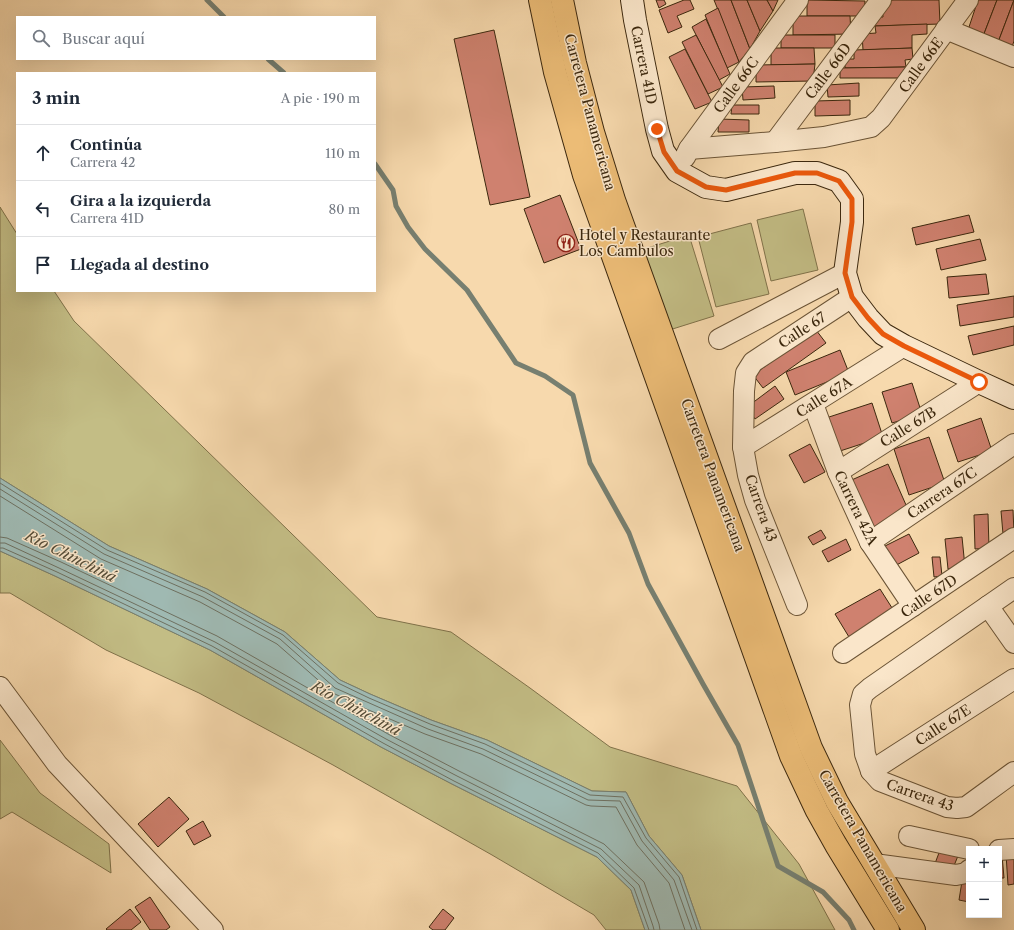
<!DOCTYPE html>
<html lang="es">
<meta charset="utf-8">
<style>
:root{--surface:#fff;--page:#f2f2f3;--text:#1f2937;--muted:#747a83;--line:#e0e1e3}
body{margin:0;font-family:"Libre Caslon Text",serif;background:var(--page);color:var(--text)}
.controls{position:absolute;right:12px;bottom:12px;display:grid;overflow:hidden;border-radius:0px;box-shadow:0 4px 16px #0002}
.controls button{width:36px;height:36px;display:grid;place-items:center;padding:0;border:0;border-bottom:1px solid var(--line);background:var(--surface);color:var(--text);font:20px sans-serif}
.stop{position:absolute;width:12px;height:12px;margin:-9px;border:3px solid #ea580c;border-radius:50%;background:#fff}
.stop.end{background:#ea580c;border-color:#fff;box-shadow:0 1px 4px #0008}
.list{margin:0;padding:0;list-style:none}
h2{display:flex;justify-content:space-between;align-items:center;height:52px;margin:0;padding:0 16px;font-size:17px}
h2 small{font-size:13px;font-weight:400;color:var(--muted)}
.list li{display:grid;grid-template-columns:26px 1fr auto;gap:12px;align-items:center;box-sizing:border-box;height:56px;padding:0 16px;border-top:1px solid var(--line)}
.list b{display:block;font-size:15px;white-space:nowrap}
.list p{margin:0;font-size:13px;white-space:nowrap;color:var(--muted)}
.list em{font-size:13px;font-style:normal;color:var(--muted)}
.icon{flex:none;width:22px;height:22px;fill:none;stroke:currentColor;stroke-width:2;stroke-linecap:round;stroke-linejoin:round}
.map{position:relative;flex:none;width:1014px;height:930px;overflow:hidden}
.search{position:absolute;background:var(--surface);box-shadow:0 4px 16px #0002;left:16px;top:16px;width:360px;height:44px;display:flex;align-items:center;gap:10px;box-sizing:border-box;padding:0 14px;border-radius:0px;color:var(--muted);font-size:15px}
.panel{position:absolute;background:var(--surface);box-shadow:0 4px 16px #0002;left:16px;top:72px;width:360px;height:220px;border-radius:0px}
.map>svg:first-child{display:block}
.green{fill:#c3bd85;stroke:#80724a}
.water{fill:#9fb9b2;stroke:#777f70}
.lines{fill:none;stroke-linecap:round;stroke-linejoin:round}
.shore{stroke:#6e7060;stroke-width:1}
.stream{stroke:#777f70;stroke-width:5}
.building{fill:#cf816f;stroke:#3c280e}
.street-casing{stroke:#6b5436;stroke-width:22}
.secondary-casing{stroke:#3c280e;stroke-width:24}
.highway-casing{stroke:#3c280e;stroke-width:24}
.street{stroke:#fae6ca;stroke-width:20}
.secondary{stroke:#fae6ca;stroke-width:22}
.highway{stroke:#ecbc76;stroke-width:22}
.route{stroke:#ea580c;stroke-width:5}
.labels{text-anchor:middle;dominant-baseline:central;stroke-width:3;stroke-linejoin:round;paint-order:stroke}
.street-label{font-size:14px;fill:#3c280e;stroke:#fae6ca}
.poi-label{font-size:14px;fill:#3c280e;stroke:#fae6ca;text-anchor:start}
.water-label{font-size:15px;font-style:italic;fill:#554c37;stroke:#fae6ca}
</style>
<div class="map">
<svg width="1014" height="930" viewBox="0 0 1014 930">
<rect width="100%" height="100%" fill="#f7d9ad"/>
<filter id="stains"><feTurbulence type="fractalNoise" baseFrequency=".005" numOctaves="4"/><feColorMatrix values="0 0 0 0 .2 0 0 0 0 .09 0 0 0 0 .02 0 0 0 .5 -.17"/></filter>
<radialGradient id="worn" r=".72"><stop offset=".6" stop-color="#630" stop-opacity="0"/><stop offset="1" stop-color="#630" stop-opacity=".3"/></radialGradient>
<!-- green -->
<g class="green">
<polygon points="0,207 17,234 17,291 54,291 74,321 377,617 451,632 530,688 610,747 737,786 799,864 835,930 701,930 682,875 649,836 626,792 592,791 516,754 487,740 431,720 370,694 340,680 285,632 207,589 109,546 0,478"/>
<polygon points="803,209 818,270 771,281 757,220"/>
<polygon points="751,223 769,294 716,307 698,237"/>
<polygon points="689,235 714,316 663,332 638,251"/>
<polygon points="0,551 55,576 210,650 381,747 452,784 597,857 631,890 645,930 606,930 594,915 492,855 333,765 199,693 106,650 10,593 0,593"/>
<polygon points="0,740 40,793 109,844 111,873 12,812 0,819"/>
</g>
<!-- water -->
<polygon class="water" points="0,478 109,546 207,589 285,632 340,680 370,694 431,720 487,740 516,754 592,791 626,792 649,836 682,875 701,930 645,930 631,890 597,857 452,784 381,747 210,650 55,576 0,551"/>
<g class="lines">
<!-- shore -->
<g class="shore">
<polyline points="0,483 107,550 205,592 283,635 338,683 369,698 430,724 485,744 590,795 623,797 646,838 679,877 697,930"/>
<polyline points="0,489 104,554 203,597 280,639 335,688 367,702 428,729 483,749 588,800 620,801 642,841 674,880 692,930"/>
<polyline points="0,496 101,559 200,602 277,644 333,693 364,708 425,734 481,754 586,805 591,806 616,807 637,845 669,883 685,930"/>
<polyline points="0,537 7,538 61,562 217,636 388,734 459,771 604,844 644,882 659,924 660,930"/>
<polyline points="0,543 5,543 59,568 215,642 386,739 457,776 601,849 639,885 653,926 654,930"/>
<polyline points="0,548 3,548 57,572 212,646 383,743 454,781 598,853 634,888 649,930"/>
</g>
<!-- stream -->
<g class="stream">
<polyline points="207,0 224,17"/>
<polyline points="268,59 284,73"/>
<polyline points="375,164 393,190 396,206 408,227 425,249 467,290 516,363 545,376 573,395 590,463 629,533 648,584 703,684 738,745 778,866 823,892 849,920 854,930"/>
</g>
</g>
<!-- building -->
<g class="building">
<polygon points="656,0 664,0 666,4 659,8"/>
<polygon points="684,0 690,0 694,9 677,16 682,27 668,33 659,10"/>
<polygon points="714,0 731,0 750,49 739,62"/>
<polygon points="731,0 747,0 760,31 750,49"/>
<polygon points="747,0 767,0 773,11 760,31"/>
<polygon points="767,0 778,0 773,11"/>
<polygon points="807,0 865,1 864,16 807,16"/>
<polygon points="894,0 939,0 940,24 875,26 875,17 883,17 882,1"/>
<polygon points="978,0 997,0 982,39 967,33"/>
<polygon points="997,0 1014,0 997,45 982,39"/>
<polygon points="1014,0 1014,41 1011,50 997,45"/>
<polygon points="718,8 739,62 727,68 705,15"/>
<polygon points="793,16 850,16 851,34 793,35"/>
<polygon points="706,19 730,74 719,80 692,27"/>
<polygon points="927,24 927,34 912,35 912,48 863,50 862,34 876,33 875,26"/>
<polygon points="494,30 530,197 490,205 454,39"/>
<polygon points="696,35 723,87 708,94 682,42"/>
<rect x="781" y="35" width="54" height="13"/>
<polygon points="771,48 814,48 815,64 771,65"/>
<polygon points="912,48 913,59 905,60 906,67 845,68 845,59 854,59 854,50"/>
<polygon points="685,49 712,102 695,109 669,57"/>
<polygon points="815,64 813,81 756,82 756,65"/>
<polygon points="906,67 898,78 840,78 840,68"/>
<polygon points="859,83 859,96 828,97 827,85"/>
<polygon points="774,86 775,98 743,100 742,87"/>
<polygon points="850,100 850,115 815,116 815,101"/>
<polygon points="732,105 759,105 759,114 731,114"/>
<polygon points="719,119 749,120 749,132 718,132"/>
<polygon points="560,195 581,249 544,263 524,209"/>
<polygon points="969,215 974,232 916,245 912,228"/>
<polygon points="980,239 986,260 941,270 936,249"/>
<polygon points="986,274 989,294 949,298 947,277"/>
<polygon points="1014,296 1014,317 960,326 957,305"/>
<polygon points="1014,326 1014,345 973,355 968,336"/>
<polygon points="816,330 826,343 763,388 753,375"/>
<polygon points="840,350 849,373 795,395 786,372"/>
<polygon points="912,383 922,414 892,423 882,392"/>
<polygon points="775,386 784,399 755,419 747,407"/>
<polygon points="872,403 883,437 837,452 826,418"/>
<polygon points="981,418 992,451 958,462 947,430"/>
<polygon points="929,437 945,483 909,495 894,449"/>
<polygon points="810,444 825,472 804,483 789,455"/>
<polygon points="888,464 910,514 869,532 847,482"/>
<polygon points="1013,510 1014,533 1003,534 1001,511"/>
<polygon points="988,514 989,548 975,549 974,515"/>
<polygon points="821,530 826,538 813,545 808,537"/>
<polygon points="909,534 919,553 889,569 879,549"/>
<polygon points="962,537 965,567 948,569 945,539"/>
<polygon points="846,539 851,550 828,562 822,551"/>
<polygon points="932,557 940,557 942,576 934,577"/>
<polygon points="880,589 894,611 849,637 835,614"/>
<polygon points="169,797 189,819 158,847 138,824"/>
<polygon points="203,821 211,836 194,845 186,831"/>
<polygon points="942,845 960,851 951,873 934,866"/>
<polygon points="1014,853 1014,884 1008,885 1006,854"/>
<polygon points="999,855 1002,855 1004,878 999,878"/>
<polygon points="963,875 969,876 969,902 959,900"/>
<polygon points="150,897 170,927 166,930 150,930 135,907"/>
<polygon points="130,909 141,922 131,930 107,930 106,929"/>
<polygon points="443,909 454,918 445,930 433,930 429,927"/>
</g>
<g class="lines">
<defs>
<g id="street">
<polyline points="946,29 1014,57"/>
<polyline points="775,142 881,0"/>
<polyline points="689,149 775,142 824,137 871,127 881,118 968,0"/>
<polyline points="685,157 689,149 798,0"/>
<polyline points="719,339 845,273"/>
<polyline points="813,404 838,472 870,542 913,606"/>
<polyline points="743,447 904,346"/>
<polyline points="838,472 979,382"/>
<polyline points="870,542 1014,444"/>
<polyline points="1014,588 870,688 863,694 860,705 865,754 871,771 880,781 947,807 957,808 966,807 1014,772"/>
<polyline points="797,605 755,500 748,475 743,447 744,391 746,373 753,362 852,297"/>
<polyline points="988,606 1014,643"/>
<polyline points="843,653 1014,538"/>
<polyline points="0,687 57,764 213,930"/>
<polyline points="871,771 1014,679"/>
<polyline points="909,836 969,849"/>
<polyline points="999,850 1014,849"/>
<polyline points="874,864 956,875 966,873 969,870"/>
</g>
<polyline id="secondary" points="632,0 635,20 657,129 663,151 677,171 706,187 726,190 795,173 817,173 839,181 852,199 852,222 845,273 852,297 868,318 883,334 904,346 979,382 1014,398"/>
<g id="highway">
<polyline points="540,0 555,72 584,175 791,756 817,811 836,845 888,930"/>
<polyline points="562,0 575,63 593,132 614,200 811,748 837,802 914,930"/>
</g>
</defs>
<!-- street casing -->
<use href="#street" class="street-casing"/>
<!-- secondary casing -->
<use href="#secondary" class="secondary-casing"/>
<!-- highway casing -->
<use href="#highway" class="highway-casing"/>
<!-- street -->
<use href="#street" class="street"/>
<!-- secondary -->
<use href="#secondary" class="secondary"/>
<!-- highway -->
<use href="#highway" class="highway"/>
</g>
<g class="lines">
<!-- route -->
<polyline class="route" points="657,129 664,152 677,171 706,187 726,190 795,173 817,173 839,181 852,199 852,222 845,273 852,297 868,318 883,334 904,346 979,382"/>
</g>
<!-- icons -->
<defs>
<symbol id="restaurant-ring" viewBox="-11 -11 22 22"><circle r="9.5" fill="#fae6ca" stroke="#8f2418" stroke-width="1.5"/><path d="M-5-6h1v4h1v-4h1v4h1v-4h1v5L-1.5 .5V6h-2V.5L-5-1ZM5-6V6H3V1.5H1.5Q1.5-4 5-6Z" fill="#8f2418"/></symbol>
</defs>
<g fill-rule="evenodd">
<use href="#restaurant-ring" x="556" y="233" width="20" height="20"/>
</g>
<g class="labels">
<!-- street labels -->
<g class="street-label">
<text transform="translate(644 65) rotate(78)">Carrera 41D</text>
<text transform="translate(921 65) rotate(-54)">Calle 66E</text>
<text transform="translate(828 71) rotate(-53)">Calle 66D</text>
<text transform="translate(736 85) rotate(-54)">Calle 66C</text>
<text transform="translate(590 112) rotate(75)">Carretera Panamericana</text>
<text transform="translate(802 330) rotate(-33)">Calle 67</text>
<text transform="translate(824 397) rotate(-32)">Calle 67A</text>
<text transform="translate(908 427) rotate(-32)">Calle 67B</text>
<text transform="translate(713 475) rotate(70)">Carretera Panamericana</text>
<text transform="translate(942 493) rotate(-34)">Carrera 67C</text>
<text transform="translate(761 508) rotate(71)">Carrera 43</text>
<text transform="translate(856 508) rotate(64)">Carrera 42A</text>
<text transform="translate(929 596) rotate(-34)">Calle 67D</text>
<text transform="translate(943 725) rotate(-33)">Calle 67E</text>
<text transform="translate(920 795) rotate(19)">Carrera 43</text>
<text transform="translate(863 841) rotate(60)">Carretera Panamericana</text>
</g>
<!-- poi labels -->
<g class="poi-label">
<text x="579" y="235">Hotel y Restaurante<tspan x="579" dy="16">Los Cambulos</tspan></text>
</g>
<!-- water labels -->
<g class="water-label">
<text transform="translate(71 556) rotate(26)">Río Chinchiná</text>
<text transform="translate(356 708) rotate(28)">Río Chinchiná</text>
</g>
</g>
<rect width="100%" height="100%" filter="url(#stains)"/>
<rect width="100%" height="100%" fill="url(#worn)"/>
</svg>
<div class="controls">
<button>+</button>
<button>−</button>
</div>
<div class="stop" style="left:979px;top:382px"></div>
<div class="stop end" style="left:657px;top:129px"></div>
<div class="search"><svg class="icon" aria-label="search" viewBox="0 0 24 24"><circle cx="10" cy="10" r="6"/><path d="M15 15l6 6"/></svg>Buscar aquí</div>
<section class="panel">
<h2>3 min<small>A pie · 190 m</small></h2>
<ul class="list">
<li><svg class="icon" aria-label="ahead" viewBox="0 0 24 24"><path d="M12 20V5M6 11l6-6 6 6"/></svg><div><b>Continúa</b><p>Carrera 42</p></div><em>110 m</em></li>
<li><svg class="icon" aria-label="left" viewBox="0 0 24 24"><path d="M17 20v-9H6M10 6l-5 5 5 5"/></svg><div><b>Gira a la izquierda</b><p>Carrera 41D</p></div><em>80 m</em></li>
<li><svg class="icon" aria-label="arrive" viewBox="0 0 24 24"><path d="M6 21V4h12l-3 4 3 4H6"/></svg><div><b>Llegada al destino</b></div></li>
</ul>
</section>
</div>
